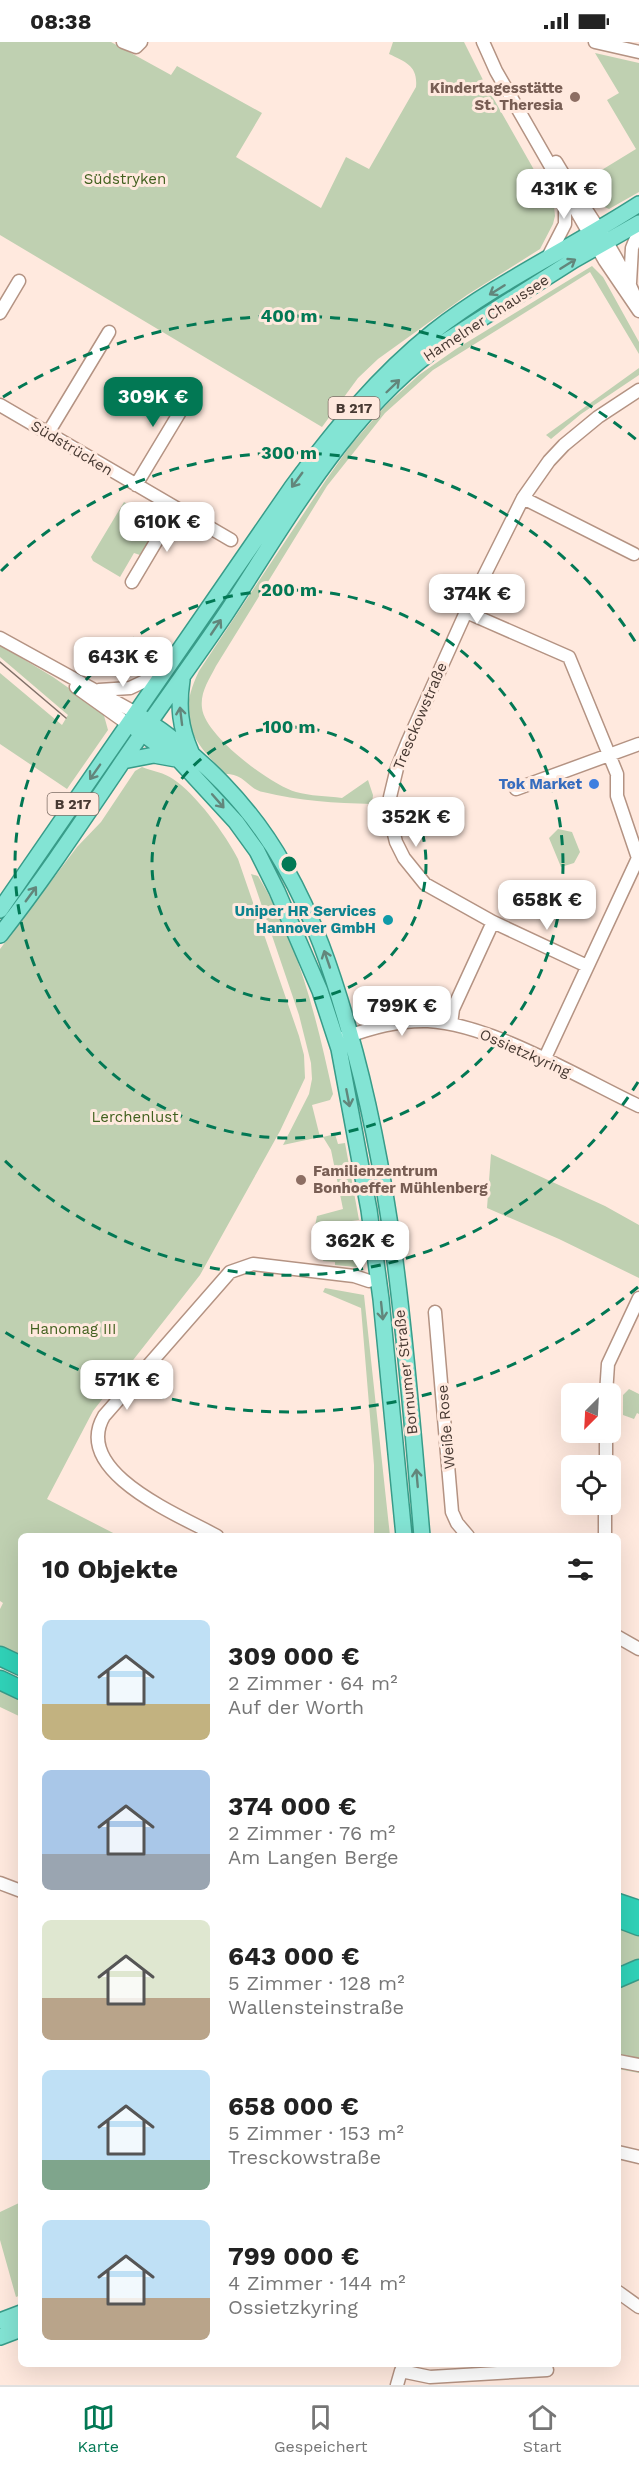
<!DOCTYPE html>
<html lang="de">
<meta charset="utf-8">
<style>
body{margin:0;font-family:"Work Sans",sans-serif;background:#f2f2f2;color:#222;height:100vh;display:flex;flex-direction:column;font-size:22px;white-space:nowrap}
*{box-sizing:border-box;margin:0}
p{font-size:20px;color:#767676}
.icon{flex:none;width:33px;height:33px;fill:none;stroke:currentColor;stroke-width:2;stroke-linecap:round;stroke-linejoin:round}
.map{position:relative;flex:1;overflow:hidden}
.drawer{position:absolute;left:18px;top:1491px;width:603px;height:834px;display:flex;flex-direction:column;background:#fff;border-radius:9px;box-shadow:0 6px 24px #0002}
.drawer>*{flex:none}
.needle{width:39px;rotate:204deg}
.tools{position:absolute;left:561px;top:1341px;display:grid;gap:12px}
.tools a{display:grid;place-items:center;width:60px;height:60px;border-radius:9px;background:#fff;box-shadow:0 6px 24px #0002;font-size:30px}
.price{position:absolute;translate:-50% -51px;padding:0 14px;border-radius:12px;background:#fff;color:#222;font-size:20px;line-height:39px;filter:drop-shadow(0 2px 3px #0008)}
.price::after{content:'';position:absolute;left:50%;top:36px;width:18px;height:14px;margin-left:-9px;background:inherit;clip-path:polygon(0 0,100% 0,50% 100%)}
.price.on{background:#027854;color:#fff}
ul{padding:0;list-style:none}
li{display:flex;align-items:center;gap:18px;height:150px;padding:0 24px}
li span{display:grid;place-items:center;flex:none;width:168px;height:120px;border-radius:9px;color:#555}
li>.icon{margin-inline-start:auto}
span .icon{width:72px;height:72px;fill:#fffc;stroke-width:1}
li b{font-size:26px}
h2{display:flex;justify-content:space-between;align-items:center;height:72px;padding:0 24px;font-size:26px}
.status{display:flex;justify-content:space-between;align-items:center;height:42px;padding:0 30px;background:#fff;direction:ltr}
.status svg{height:16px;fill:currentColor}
.tabs{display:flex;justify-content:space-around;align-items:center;height:84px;border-top:2px solid #e0e0e0;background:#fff;font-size:16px;color:#767676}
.tabs a{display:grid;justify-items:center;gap:3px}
.tabs .on{color:#027854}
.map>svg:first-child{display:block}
.green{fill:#bfd0b1}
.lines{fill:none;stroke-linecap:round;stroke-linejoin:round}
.minor-casing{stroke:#b49383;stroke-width:15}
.major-casing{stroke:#389c89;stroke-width:18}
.highway-casing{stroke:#389c89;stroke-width:21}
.minor{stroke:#fff;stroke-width:12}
.major{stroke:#83e4d4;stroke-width:15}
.highway{stroke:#30d2b8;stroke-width:18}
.tram{stroke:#827169;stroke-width:1.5}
.oneway{stroke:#62867b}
.ring{fill:none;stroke:#027854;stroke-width:3;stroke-dasharray:10 8}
.education-dot{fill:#8d6e63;stroke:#ffe9de;stroke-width:2}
.shop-dot{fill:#3f7fe0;stroke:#ffe9de;stroke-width:2}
.culture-dot{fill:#0f9aa8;stroke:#ffe9de;stroke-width:2}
.labels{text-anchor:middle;stroke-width:6;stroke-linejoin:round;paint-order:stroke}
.shield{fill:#ffe9de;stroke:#7e6e66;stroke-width:1.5}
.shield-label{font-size:14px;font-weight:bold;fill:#473932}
.education-label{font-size:15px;font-weight:bold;fill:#785e54;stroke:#ffe9de;text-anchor:end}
.park-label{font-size:15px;fill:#41601e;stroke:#ffe9de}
.street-label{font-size:15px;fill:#473932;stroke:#ffe9de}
.shop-label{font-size:15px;font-weight:bold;fill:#366cbe;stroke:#ffe9de;text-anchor:end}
.culture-label{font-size:15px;font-weight:bold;fill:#0d838f;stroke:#ffe9de;text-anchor:end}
.centre{fill:#027854;stroke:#ffe9de;stroke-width:3}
.ring-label{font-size:18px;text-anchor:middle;font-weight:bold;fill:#027854;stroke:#ffe9de;stroke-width:6;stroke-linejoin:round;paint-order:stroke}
</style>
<div class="status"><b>08:38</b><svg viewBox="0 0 49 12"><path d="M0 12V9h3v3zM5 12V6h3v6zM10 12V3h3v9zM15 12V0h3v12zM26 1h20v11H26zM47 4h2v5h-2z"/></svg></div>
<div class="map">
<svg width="639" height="2343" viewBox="0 0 639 2343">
<rect width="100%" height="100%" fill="#ffe9de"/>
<path class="green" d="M0,0H111L171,33L177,24L262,71L236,115L321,166L346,115L369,127L416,45C418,24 406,20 389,12L393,0H464L483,38L554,163L555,174L553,182L540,207L467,253L378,317L358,336L322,385L0,193Z
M595,11L639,21V150L609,167L600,163L587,137L636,107L607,58L619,51Z
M592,224L603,235L639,300V312L590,230L433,328L385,371L327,444L216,624C209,638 200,650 202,666C205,694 271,743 296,750C310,754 327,754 342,756L368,738L373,753L372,762C335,761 299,759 263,750C248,747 245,732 226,732C191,698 176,677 199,629L326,438L350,404L387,362L419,333L456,307Z
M639,326V333L581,372L551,397L546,393Z
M124,460L164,483L143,514L134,511L120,535L93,519L91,515Z
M0,603L53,635L103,670L108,688L67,747L0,702V631L62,683L68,673L0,615Z
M142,725C152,729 165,731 173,737C195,751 226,793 238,817L299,994L304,1013L305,1036L280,1089L200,1233L93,1369L47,1457L119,1494H21V1616L0,1607V1567L3,1561L0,1559V907L77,805L101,780L135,729Z
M558,787L572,790L580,810L574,821L561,825L549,796Z
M251,832L258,834C298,899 317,978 333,1052L330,1058L312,1063L320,1095L283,1103L309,1052L312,1037L311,1021L299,973Z
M335,1092L338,1102L345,1101L359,1178L315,1184L317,1174L343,1167L331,1108L323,1095Z
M491,1112L605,1164L639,1183V1236L559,1197L487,1166Z
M361,1186L365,1220L356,1225L335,1223V1220L323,1219L326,1200H330L338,1188Z
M325,1246L364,1253L390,1494H374V1423L361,1266L323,1250Z
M629,1347L639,1352V1372L637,1371L634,1377L623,1373V1353Z
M0,1648L21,1658V1675L0,1665Z
M618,1885L639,1893V1917L618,1924Z
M639,1933V2031L618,2027V1942Z
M19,2161L21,2253L16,2255L0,2198V2170Z"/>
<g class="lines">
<g class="minor-casing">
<path id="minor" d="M123,0L136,5L141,0
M483,0L496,29L605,219L639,269
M595,0L639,10
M556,120C583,166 618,210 637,260
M547,217L565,182V153
M630,241L632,206L639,189
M0,271L19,239
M0,363L231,498
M48,391L109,290
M136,443L195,345
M523,456L634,512
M132,540L176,466
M466,570L569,615L617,732V754L638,816L544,1018
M0,596L136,671
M76,645L128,682
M99,648L130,646L162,631
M516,747L639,702
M587,924L493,880L425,842L404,816L396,800L390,776V755L397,726L408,699L466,570L523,456L549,419L564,403L598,375L639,348
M451,982L453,967L493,880
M343,996C371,986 398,978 428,979C491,982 580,1036 639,1064
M435,1270L452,1470L457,1481L468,1494
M606,1352L608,1322L639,1256
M606,1424V1390
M217,1494C179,1473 71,1430 104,1374L230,1230L253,1222L354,1234L369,1239
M605,1494V1462
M618,1595L639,1607
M0,1841L21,1849
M618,2019L639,2023
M618,2110L639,2115
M618,2250L639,2265
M404,2322L401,2329L430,2335L547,2328
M397,2343L401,2329"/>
</g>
<g class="major-casing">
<path id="major" d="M182,638C178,665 180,685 191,710
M143,676C201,713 252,765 285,825C314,876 332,929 348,985C396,1150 407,1323 422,1494
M136,687L178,717L236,780L257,809L277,849L320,949L339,1007L369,1168L381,1257L404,1494
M123,719L154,713L176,717
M0,868L292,445C334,388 378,334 433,290C497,240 571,206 639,162
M0,893C44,837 83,778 123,719C156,670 192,622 225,573C289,476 348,367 446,299L574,218L639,181
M0,2279L21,2271
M0,2295L21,2287"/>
</g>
<g class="highway-casing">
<path id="highway" d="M0,1614L21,1624
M0,1638L21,1648
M618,1861L639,1868
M618,1876L639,1884
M618,1936L639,1927"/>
</g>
<use href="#minor" class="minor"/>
<use href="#major" class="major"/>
<use href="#highway" class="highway"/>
<path class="tram" d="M0,620L66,676"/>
</g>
<defs><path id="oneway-shaft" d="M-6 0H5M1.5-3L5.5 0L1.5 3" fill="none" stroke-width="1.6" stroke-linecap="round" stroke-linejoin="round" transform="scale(1.5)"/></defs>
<g class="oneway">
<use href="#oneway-shaft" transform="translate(568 222) rotate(-32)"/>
<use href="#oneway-shaft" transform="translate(497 248) rotate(148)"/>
<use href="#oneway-shaft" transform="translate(393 344) rotate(-44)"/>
<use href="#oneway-shaft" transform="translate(297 438) rotate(126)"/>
<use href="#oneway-shaft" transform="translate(216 585) rotate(-56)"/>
<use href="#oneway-shaft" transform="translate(181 674) rotate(-97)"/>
<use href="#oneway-shaft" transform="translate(95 730) rotate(125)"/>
<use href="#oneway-shaft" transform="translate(218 759) rotate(49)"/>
<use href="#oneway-shaft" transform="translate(31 852) rotate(-54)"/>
<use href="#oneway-shaft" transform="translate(327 917) rotate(-109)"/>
<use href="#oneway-shaft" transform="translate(348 1056) rotate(79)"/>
<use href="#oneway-shaft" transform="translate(382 1269) rotate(84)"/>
<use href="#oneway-shaft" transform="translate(417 1436) rotate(-95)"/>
</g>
<g class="ring">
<circle cx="289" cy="822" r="137"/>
<circle cx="289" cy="822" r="274"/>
<path d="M638 1040A411 411 0 0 1 1 1115M1 529A411 411 0 0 1 638 604"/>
<path d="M638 1245A548 548 0 0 1 3 1289M3 355A548 548 0 0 1 638 399"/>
</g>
<g class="education-dot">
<circle cx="575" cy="55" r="6"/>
<circle cx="301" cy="1138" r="6"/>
</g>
<circle class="shop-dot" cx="594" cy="742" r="6"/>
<circle class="culture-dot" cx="388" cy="878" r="6"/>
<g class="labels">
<g class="shield">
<rect x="328.5" y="355" width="51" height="22" rx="4.5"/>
<rect x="47.5" y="751" width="51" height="22" rx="4.5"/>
</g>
<g class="shield-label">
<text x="354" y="371">B 217</text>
<text x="73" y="767">B 217</text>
</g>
<g class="education-label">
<text x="563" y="51">Kindertagesstätte<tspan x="563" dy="17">St. Theresia</tspan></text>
<text x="313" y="1134" text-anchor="start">Familienzentrum<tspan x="313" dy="17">Bonhoeffer Mühlenberg</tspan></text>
</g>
<g class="park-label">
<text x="125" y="142">Südstryken</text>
<text x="135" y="1080">Lerchenlust</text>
<text x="73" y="1292">Hanomag III</text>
</g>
<g class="street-label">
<text transform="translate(486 276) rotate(-33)" y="5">Hamelner Chaussee</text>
<text transform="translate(72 406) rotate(31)" y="5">Südstrücken</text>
<text transform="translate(420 674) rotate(-67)" y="5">Tresckowstraße</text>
<text transform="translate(525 1011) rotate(24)" y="5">Ossietzkyring</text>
<text transform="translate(406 1330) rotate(-96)" y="5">Bornumer Straße</text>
<text transform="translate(446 1385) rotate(-95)" y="5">Weiße Rose</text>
</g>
<g class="shop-label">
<text x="582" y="747">Tok Market</text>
</g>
<g class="culture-label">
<text x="376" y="874">Uniper HR Services<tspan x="376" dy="17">Hannover GmbH</tspan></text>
</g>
</g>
<circle cx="289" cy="822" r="9" class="centre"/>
<g class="ring-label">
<text x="289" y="280">400 m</text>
<text x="289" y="417">300 m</text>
<text x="289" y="554">200 m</text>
<text x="289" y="691">100 m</text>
</g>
</svg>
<div class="tools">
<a><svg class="needle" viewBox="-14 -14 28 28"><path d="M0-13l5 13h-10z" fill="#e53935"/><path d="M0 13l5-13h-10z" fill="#767676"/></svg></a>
<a><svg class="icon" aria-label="locate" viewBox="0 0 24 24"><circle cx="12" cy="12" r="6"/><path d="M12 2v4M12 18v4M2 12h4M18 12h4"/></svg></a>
</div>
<b class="price" style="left:564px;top:178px">431K €</b>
<b class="price on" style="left:153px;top:386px">309K €</b>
<b class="price" style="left:167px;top:511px">610K €</b>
<b class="price" style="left:477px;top:583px">374K €</b>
<b class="price" style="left:123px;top:646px">643K €</b>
<b class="price" style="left:416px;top:806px">352K €</b>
<b class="price" style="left:547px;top:889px">658K €</b>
<b class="price" style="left:402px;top:995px">799K €</b>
<b class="price" style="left:360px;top:1230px">362K €</b>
<b class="price" style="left:127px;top:1369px">571K €</b>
<section class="drawer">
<h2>10 Objekte<svg class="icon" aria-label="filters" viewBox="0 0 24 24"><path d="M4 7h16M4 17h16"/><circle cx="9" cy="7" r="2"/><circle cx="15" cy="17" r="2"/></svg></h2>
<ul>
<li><span style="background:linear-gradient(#bfe0f5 70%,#c2b280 0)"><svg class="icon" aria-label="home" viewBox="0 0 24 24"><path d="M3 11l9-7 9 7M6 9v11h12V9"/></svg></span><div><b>309 000 €</b><p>2 Zimmer · 64 m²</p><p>Auf der Worth</p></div></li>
<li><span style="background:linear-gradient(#a9c7e8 70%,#9aa5b1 0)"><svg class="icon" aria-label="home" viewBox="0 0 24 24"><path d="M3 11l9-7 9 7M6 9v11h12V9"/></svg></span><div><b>374 000 €</b><p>2 Zimmer · 76 m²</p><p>Am Langen Berge</p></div></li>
<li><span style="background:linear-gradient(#dfe7d0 65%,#b9a48a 0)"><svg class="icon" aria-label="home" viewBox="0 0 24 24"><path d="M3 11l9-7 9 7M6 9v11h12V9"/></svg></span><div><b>643 000 €</b><p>5 Zimmer · 128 m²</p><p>Wallensteinstraße</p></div></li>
<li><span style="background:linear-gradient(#bfe0f5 75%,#7fa58c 0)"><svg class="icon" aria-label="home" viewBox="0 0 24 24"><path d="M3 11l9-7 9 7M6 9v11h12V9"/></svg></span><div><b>658 000 €</b><p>5 Zimmer · 153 m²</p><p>Tresckowstraße</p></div></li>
<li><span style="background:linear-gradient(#bfe0f5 65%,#b9a48a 0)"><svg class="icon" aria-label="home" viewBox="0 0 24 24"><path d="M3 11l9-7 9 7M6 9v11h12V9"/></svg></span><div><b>799 000 €</b><p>4 Zimmer · 144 m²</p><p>Ossietzkyring</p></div></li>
</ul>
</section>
</div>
<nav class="tabs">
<a class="on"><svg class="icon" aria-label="map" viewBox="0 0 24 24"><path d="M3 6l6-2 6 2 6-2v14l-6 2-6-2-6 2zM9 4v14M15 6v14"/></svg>Karte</a>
<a><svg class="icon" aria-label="saved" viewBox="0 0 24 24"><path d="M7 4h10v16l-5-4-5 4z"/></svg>Gespeichert</a>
<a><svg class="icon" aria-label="home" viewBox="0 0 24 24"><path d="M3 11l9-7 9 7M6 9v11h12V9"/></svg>Start</a>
</nav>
